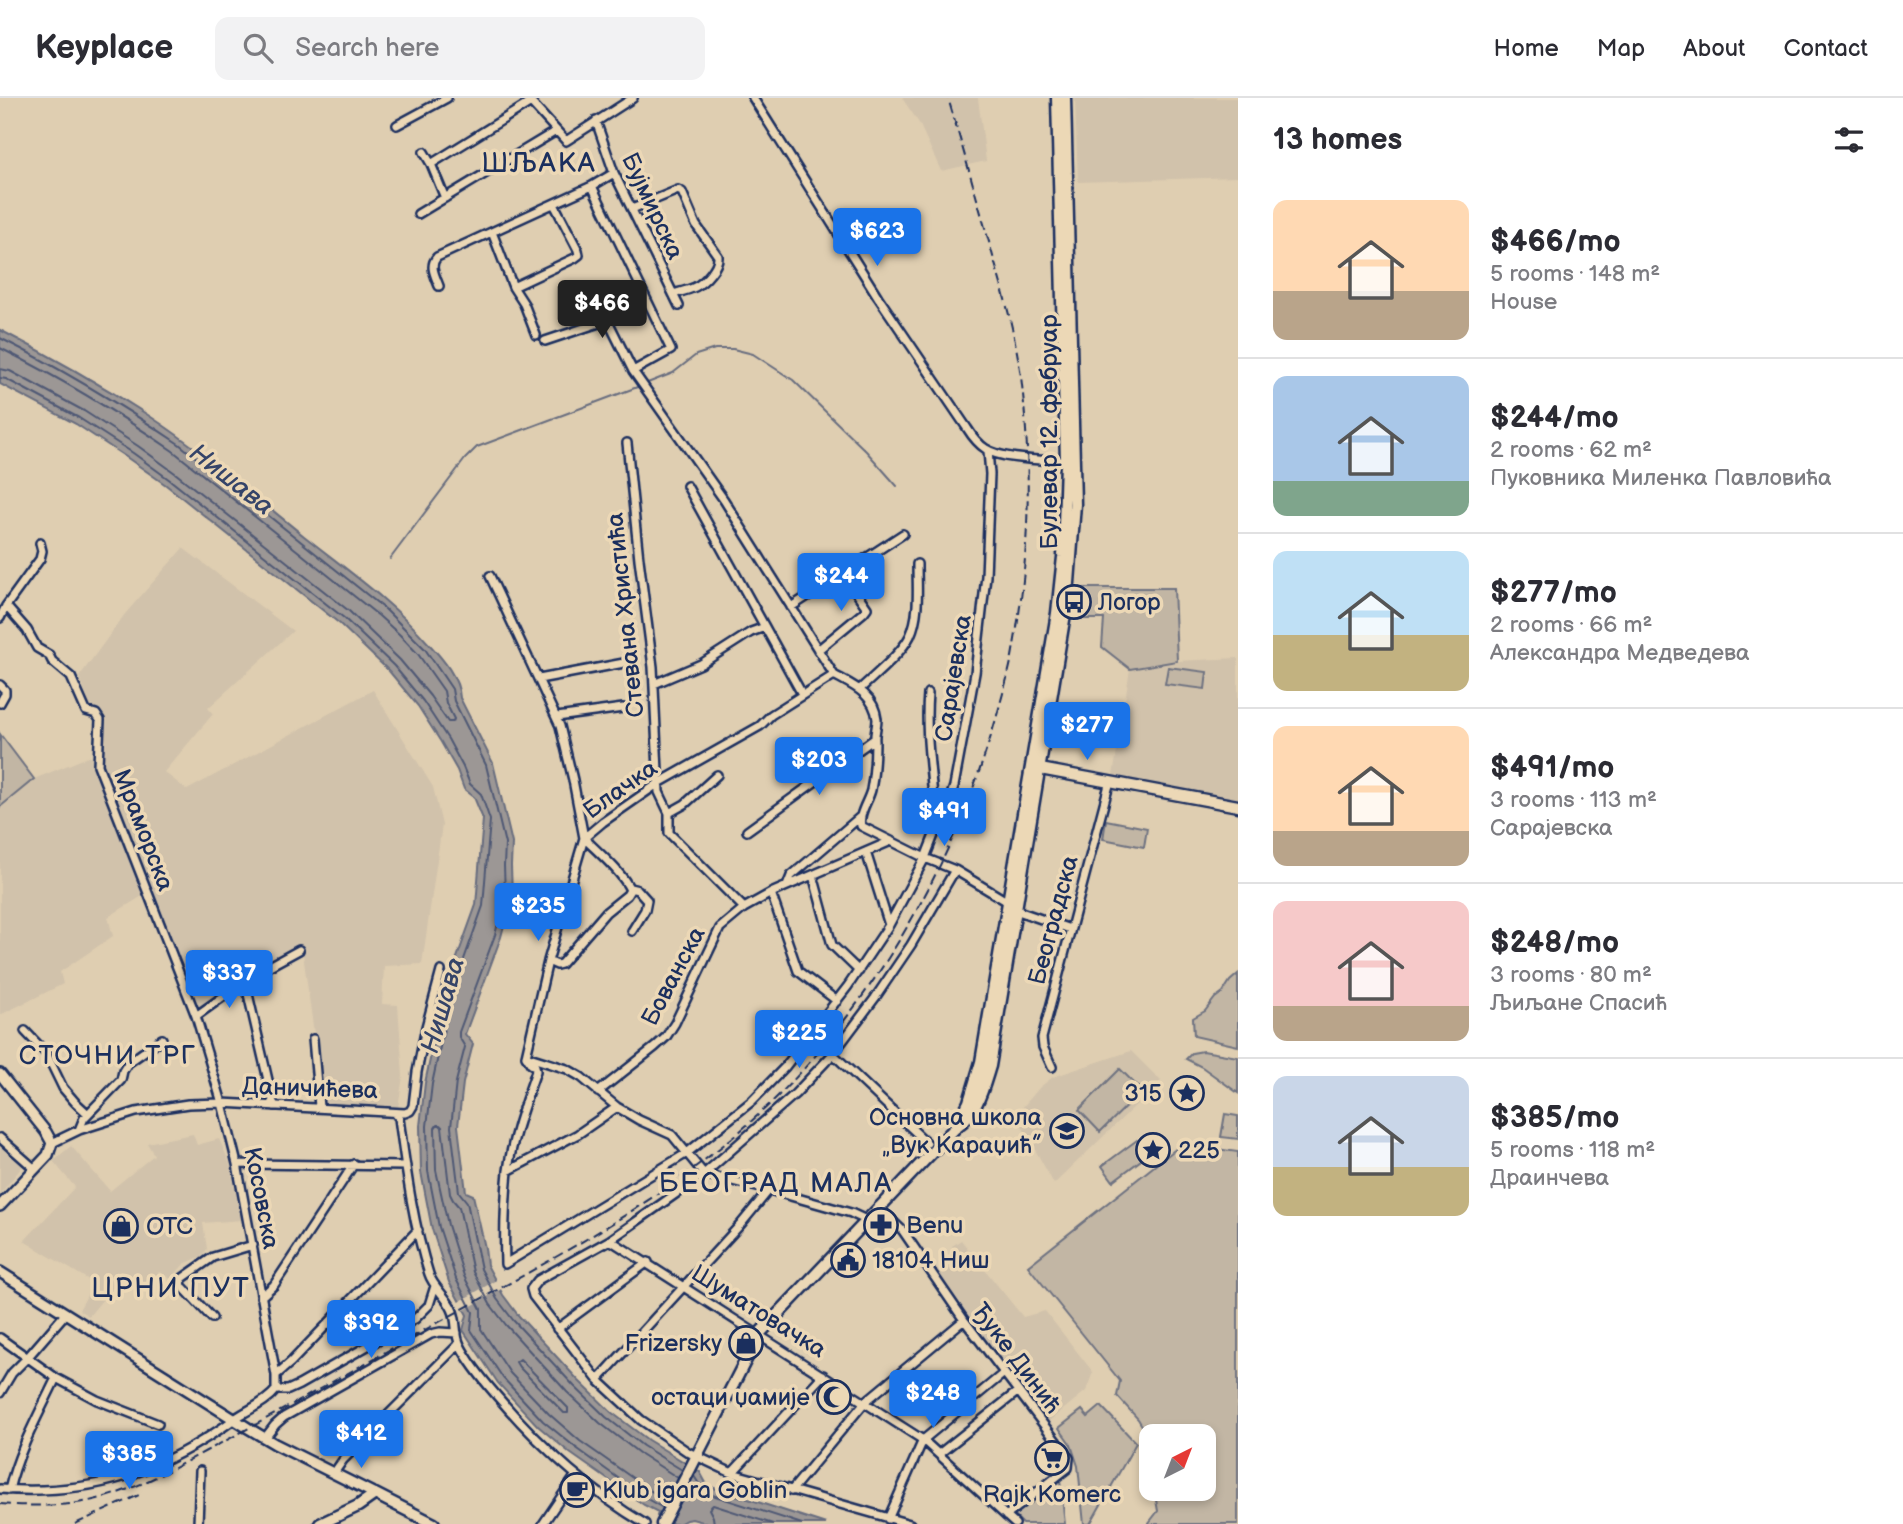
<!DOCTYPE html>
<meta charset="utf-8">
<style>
body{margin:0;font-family:"Balsamiq Sans",sans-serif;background:#f2f2f3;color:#2b2b33;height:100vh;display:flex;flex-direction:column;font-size:26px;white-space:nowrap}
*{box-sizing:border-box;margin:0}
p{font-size:23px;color:#7c7c81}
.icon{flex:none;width:38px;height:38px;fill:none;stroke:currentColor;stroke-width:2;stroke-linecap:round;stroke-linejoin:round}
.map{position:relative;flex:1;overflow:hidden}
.sheet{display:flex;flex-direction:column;background:#fff;width:665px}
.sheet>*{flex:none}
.needle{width:46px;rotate:42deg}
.buttons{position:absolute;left:1139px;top:1326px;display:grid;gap:14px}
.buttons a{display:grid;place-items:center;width:77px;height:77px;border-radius:14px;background:#fff;box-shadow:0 4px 10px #0003;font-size:35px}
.price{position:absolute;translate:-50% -60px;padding:0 16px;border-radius:7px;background:#1a73e8;color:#fff;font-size:23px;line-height:46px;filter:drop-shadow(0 2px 4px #0008)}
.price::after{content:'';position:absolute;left:50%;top:42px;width:21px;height:16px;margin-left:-10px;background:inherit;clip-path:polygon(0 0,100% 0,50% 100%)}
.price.active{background:#222;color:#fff}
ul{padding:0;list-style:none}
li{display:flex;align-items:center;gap:21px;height:175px;padding:0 35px}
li+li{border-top:2px solid #e1e1e2}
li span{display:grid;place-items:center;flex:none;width:196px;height:140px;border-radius:14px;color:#555}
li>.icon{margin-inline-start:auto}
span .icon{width:84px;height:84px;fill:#fffc;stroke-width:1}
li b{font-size:30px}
h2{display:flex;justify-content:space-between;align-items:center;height:84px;padding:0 35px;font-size:30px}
header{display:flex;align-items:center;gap:42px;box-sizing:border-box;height:98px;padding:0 35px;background:#fff;border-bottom:2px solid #e1e1e2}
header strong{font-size:33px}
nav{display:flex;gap:38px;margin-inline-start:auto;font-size:24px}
.search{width:490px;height:63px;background:#f2f2f3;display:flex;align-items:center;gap:18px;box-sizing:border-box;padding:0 24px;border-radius:14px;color:#7c7c81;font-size:26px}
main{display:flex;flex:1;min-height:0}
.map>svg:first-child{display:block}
.built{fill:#d1c2ab}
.green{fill:#c2b6a4;stroke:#6e7281;stroke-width:2}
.water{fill:#9c9795;stroke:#686d7f;stroke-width:2}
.pier{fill:#dfceb1}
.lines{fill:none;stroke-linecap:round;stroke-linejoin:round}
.shore{stroke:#4f5974;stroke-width:2}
.stream{stroke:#686d7f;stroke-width:2}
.minor-casing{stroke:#1b2f5e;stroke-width:12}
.tertiary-casing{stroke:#1b2f5e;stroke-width:14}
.secondary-casing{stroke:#1b2f5e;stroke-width:15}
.minor{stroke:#ecd8b6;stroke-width:7}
.tertiary{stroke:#ecd8b6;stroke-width:9}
.secondary{stroke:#ecd8b6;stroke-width:10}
.rail{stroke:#1b2f5e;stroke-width:2;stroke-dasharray:10 5;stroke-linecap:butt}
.labels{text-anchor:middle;stroke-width:7;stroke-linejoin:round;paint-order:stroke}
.street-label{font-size:24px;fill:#1b2f5e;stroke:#ecd8b6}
.poi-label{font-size:24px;fill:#1b2f5e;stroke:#ecd8b6;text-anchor:start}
.water-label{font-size:26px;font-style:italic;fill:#354469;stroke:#ecd8b6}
.neighbourhood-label{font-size:26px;letter-spacing:2px;fill:#1b2f5e;stroke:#ecd8b6}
.quarter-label{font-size:28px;letter-spacing:2px;fill:#1b2f5e;stroke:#ecd8b6}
</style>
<header>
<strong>Keyplace</strong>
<div class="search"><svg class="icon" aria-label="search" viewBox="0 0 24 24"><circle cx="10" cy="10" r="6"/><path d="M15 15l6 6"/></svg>Search here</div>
<nav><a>Home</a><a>Map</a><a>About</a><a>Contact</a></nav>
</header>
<main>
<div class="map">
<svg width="1238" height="1426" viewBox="0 0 1238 1426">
<rect width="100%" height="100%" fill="#dfceb1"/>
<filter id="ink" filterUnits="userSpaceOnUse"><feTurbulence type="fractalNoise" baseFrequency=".0143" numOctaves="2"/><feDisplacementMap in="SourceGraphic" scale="14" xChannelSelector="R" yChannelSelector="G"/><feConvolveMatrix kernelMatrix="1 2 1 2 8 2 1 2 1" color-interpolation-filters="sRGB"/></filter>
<g filter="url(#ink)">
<path class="built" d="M902,0H978L986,63L941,73L919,25Z
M1075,0H1238V79L1078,84Z
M183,450L293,533L208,610L213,616L164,674L187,692L373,592L433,689L442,727L422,866L384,868L382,906L398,907L403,978L398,1010L324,1007L303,856L190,920L144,797L108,819L113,838L60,874L63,886L0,917V709L34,681L88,659L105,658L102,615L90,608L79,579L125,516Z
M1238,560V703L1113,678L1130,571L1177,563Z
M1131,953L1161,983L1054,1086L1016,1017L1040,989L1053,979Z
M193,1036L197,1047L219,1041L230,1066L242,1122L203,1125L207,1151L202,1158L184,1166L171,1181L159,1174L155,1179L151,1177L144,1188L123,1177L89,1218L79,1212L94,1185L24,1143L75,1089L53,1063L71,1048L110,1093L154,1057L147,1045Z
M0,1042L26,1064L0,1096Z
M961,1142L1023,1219L1045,1213L1093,1274L1086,1293L1048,1324L939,1178L962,1162L952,1148Z"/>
<path class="green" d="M1080,490H1174L1177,563L1130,571L1102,549L1104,521H1077Z
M1168,569L1207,574L1205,591L1165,586Z
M0,636L34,681L0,709Z
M1106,722L1147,730L1144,749L1103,741Z
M1238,876V948L1194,938L1193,920L1205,913L1215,900L1223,894L1230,883Z
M1203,953L1238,959V995L1202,969L1186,961L1192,955Z
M1120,971L1142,993L1100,1034L1079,1012Z
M1225,1016L1238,1018V1041L1221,1039Z
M1137,1042L1149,1056L1113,1083L1102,1068Z
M1182,1046L1238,1054V1426H1148L1158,1413L1154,1391H1204V1339H1152L1151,1376L1144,1331L1138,1321L1117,1298L1120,1283L1028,1168Z
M1101,1308L1136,1345L1090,1426H1084L1078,1368L1071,1347L1059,1330L1082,1312L1088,1319Z
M1060,1382L1065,1426H1023L1013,1416Z"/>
<path class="water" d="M0,232C51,258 100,286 148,317C203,353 253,397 304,438C347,472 393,504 429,546C443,561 459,580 460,600L493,665L512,745L511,768L512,797L501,839L465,936L473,946L463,985L458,1028L466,1094L473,1097L485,1150L487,1167L503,1197L518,1217L579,1283L611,1314L648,1342L700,1374L706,1385L711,1389L826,1426H710L692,1421L686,1422L679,1426H673L657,1418L658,1414L644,1407L570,1355L538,1328L498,1285L463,1232L467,1217L449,1184L432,1131L421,1074L420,1028L425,985L444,896L476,807L483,721L474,699L464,691L457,672L441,644L418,608L389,573L340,526L166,387L129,361L76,326L0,286Z"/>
<path class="pier" d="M498,1181L503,1190L461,1214L457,1205Z"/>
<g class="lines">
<path class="shore" d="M0,240C62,271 121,307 179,346L385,511L425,551L452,591L454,603L486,667L505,746L504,768L505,797L495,837L459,934V939L465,949L456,984L451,1029L459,1094L467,1104L481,1171L497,1201L513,1222L574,1288L606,1319L643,1348L682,1372
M0,250C60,280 118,315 173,353L379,518L400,537L418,556L444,593L446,605L454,621L453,624H448L430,598L400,562L349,513L175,375L138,348L84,313L10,273L0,271
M0,280L6,281L79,320L133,355L170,382L344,520L394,568L423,603L448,641L463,669L470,686L481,696L490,722L483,808L451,898L432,986L427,1028L428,1073L439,1129L456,1181L473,1214L471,1232L503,1280L543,1323L575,1349L647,1401L663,1410
M520,1261L568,1310V1315H564L519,1269L516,1264Z
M694,1378L701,1389L709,1396L802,1426
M667,1401L651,1393L580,1343L549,1316L510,1275L481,1231V1211L464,1178L448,1127L436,1072L435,1030L437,1027H440L442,1029L450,1096L453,1102L459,1109L473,1174L490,1206L506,1227L567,1294L600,1325L639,1355L678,1380
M714,1426L713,1419L709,1411L713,1407L773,1426"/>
<path class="stream" d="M645,286L673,275L696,257L715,251H733L753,256L793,282L866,353L897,388
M390,461L465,361L477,349L640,288"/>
<g class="minor-casing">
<path id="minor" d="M527,0L566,43L633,0
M753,0L878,199L967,330C972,338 978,346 986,351C1002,362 1048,362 1069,364
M596,23L614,75L679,208
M397,27L447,0
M424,54L431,66L445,100
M431,66L531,4
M592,88L671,252L633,273
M632,111L678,92L682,94L696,127L718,158C719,168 705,184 695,189C689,192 680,194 673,196
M418,116L556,33
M492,134L513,189L524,206L536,237
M439,188C435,177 429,168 437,159L592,88L614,75
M513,189L575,160L579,157L578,152L554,106
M545,243L602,224H607L610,227L633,273L724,402L834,577
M627,345L639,461L653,569L659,694L669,715V735L744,810
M687,388L802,596
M490,478L560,628L573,682L584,740
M6,508L27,532L37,550L49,557L52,563L71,579L86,613L96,616L100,622L98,667L196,918L222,1005L237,1066L276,1277V1292
M791,509L903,436
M0,520L6,508L40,461L42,453L40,445
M818,552L864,514L867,510L843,475
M834,577C854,588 874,596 877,621C877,629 874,636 875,643C875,659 874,676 871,692C868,704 858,716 861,728L925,760L955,772L1003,801L1021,814L1070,831
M539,581L624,565
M654,586L701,566L751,534L765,529
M0,587L5,592V596L0,605
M860,591C875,577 901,556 910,538C920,517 917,489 917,466
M928,595C924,641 934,686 935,731
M557,619L623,610
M669,715L685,706L717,677
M747,733L874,641
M866,754L889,827
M813,777L832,847L859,873
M787,788L791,778L860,719
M630,790L638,792L647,802L645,812L632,833
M771,795L798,873L837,903
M548,863L557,867L561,866L606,814L627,797L630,792C623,775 598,754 584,740
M196,918L245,883
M25,933L46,955L63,990L75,1004L88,1016
M313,941L319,1009
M833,956L927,1045
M526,958L531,966L535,968L536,973C525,1005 512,1039 508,1073C505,1103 504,1135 505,1166L687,1055L752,1003L785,969L848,888L889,827L925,760L936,732L947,710L954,688L975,575L986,478L990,376L988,353
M526,958L548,863L584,740L603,724L659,685L760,628L771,617L834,577
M526,958L567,971L581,979L617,1009L639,1022L672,1037L704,1076L769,1092L851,1115L866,1122
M1052,969L1043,949L1042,940L1110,683
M598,994L655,949L666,939L675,925L720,830L744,810L771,795L891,743
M274,1008L245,883L266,870L299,852
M395,1015L399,1020C406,1071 413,1126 429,1176C433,1189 446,1198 452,1211C458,1223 454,1235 460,1247C469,1265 484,1283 497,1298C539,1347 589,1393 645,1426
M79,1032L84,1020L121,982L123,973L128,965L162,941
M0,1040L35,1071
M52,1045L79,1032L136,1014L188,1006L222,1005L405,1015L410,1013L413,1008L417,974L426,929L441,873
M237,1066L406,1068
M508,1073L578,1036L617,1009
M878,1109L903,1133L964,1222L1069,1360L1068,1370L1006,1418
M610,1142L923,1342L1015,1426
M261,1199L274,1187L354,1066
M212,1220L182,1188L181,1184L183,1180L213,1159L253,1147
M557,1231L648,1164
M0,1240L56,1280L97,1302L158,1326
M276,1277L291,1264L418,1132
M598,1282L741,1126L769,1092
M0,1295L12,1275L27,1260L66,1215
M265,1340L275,1327L284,1319L431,1236L440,1234L457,1235
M939,1356L1017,1294
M334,1375L343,1362L459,1246
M732,1375L823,1277
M0,1391C93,1398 162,1374 236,1320C249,1311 266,1305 276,1292H288L299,1287L415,1221L429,1207L435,1188
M9,1392C18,1353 39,1316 56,1280
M791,1393L865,1304L964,1222
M888,1421L923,1342L1004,1275
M198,1426L200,1373
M543,1426L576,1377
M910,1426L732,1375L688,1354L641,1322L598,1282L533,1198L531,1191L538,1182L610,1142L704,1076L795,996L833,956L875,900L911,847L955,772"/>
</g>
<g class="tertiary-casing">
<path id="tertiary" d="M0,976L46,1034L52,1045L48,1057L0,1108
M0,1174L248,1330L275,1346L375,1396"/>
</g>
<g class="secondary-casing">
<path id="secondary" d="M1035,670L1238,708
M959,1024L969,1004L981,964L1057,515L1063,459L1066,364L1057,0
M320,1426L358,1408L375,1396L434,1426
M662,1426L759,1236L957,1028C978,1014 983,990 990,968L1068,498L1075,406L1065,0"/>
</g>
<use href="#minor" class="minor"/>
<use href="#tertiary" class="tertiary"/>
<use href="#secondary" class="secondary"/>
<path class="rail" d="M0,1406C29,1408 60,1409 89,1403C132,1394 168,1373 206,1353C273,1318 339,1280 405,1243C517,1180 632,1123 732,1040C861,932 955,772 999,610C1004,591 1010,572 1013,553C1029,465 1032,375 1022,287C1017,244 1006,203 994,162C979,108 964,54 948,0
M75,1426L139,1397"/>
</g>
</g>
<defs>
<g id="bus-ring" transform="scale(1.75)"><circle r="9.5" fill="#ecd8b6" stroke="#1b2f5e" stroke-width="1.5"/><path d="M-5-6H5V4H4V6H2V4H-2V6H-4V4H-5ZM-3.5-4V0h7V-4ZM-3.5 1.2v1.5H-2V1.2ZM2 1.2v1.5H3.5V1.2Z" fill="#1b2f5e"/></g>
<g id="sight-ring" transform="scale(1.75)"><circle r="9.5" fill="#ecd8b6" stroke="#1b2f5e" stroke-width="1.5"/><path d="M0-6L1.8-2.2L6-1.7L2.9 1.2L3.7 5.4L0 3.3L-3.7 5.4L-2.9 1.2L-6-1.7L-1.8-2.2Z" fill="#1b2f5e"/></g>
<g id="school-ring" transform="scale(1.75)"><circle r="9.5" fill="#ecd8b6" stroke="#1b2f5e" stroke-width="1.5"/><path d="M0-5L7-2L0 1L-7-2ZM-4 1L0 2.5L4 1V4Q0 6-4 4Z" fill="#1b2f5e"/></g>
<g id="pharmacy-ring" transform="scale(1.75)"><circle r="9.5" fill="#ecd8b6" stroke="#1b2f5e" stroke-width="1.5"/><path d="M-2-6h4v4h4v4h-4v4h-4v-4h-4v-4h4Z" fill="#1b2f5e"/></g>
<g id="shop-ring" transform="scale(1.75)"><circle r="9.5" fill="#ecd8b6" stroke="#1b2f5e" stroke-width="1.5"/><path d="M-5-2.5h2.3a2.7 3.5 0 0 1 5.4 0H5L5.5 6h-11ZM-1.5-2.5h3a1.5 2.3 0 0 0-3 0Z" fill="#1b2f5e"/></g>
<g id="civic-ring" transform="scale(1.75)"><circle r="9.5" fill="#ecd8b6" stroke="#1b2f5e" stroke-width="1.5"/><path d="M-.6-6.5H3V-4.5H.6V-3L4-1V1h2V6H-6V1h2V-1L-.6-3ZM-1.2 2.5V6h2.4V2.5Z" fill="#1b2f5e"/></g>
<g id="mosque-ring" transform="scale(1.75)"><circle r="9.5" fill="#ecd8b6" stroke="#1b2f5e" stroke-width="1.5"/><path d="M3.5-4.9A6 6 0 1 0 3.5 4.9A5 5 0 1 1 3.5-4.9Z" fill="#1b2f5e"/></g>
<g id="supermarket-ring" transform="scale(1.75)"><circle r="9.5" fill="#ecd8b6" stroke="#1b2f5e" stroke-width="1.5"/><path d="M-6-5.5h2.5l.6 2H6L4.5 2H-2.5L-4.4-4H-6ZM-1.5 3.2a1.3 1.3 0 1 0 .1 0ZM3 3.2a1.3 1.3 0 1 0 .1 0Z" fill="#1b2f5e"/></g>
<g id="cafe-ring" transform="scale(1.75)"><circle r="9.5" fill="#ecd8b6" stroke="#1b2f5e" stroke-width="1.5"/><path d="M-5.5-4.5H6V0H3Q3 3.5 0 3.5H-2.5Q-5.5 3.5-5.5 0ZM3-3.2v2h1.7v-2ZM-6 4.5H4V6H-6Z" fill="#1b2f5e"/></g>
</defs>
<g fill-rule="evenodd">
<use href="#bus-ring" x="1074" y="504"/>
<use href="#sight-ring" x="1187" y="995"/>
<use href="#school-ring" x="1067" y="1033"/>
<use href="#sight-ring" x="1153" y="1052"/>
<use href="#pharmacy-ring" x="881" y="1127"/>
<use href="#shop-ring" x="121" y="1128"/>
<use href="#civic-ring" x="848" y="1162"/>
<use href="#shop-ring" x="746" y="1245"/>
<use href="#mosque-ring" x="834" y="1299"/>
<use href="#supermarket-ring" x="1052" y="1360"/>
<use href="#cafe-ring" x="577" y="1392"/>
</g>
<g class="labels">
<g class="street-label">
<text transform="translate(653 108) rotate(65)" y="8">Бујмирска</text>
<text transform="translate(1049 334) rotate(-90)" y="8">Булевар 12. фебруар</text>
<text transform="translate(625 517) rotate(-96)" y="8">Стевана Христића</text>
<text transform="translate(953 580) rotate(-81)" y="8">Сарајевска</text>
<text transform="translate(620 691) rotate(-35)" y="8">Блачка</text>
<text transform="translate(144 732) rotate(69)" y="8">Мраморска</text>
<text transform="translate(1053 822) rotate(-75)" y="8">Београдска</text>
<text transform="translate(673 878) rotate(-62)" y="8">Бованска</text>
<text transform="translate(310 990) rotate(2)" y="8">Даничићева</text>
<text transform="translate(262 1100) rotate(79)" y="8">Косовска</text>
<text transform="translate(759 1213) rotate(32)" y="8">Шуматовачка</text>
<text transform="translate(1017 1260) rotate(53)" y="8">Ђуке Динић</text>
</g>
<g class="poi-label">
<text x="1098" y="512">Логор</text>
<text x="1162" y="1003" text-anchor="end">315</text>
<text x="1042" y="1027" text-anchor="end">Основна школа<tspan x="1042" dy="28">„Вук Караџић”</tspan></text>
<text x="1178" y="1060">225</text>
<text x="906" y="1135">Benu</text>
<text x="146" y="1136">OTC</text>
<text x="872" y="1170">18104 Ниш</text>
<text x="722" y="1253" text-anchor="end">Frizersky</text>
<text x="810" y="1307" text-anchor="end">остаци џамије</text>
<text x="602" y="1400">Klub igara Goblin</text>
<text x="1052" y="1404" text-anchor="middle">Rajk Komerc</text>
</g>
<g class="water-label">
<text transform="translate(232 381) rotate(38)" y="9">Нишава</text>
<text transform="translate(442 907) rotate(-74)" y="9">Нишава</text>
</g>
<g class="neighbourhood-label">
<text x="108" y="966">СТОЧНИ ТРГ</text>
</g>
<g class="quarter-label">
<text x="539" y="74">ШЉАКА</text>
<text x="776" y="1094">БЕОГРАД МАЛА</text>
<text x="171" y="1199">ЦРНИ ПУТ</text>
</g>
</g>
</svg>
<div class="buttons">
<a><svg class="needle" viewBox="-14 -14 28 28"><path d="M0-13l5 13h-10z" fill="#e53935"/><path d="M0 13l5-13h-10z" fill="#7c7c81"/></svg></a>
</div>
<b class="price" style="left:877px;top:170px">$623</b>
<b class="price active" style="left:602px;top:242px">$466</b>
<b class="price" style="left:841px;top:515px">$244</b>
<b class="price" style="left:1087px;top:664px">$277</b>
<b class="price" style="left:819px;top:699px">$203</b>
<b class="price" style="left:944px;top:750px">$491</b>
<b class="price" style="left:538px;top:845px">$235</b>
<b class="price" style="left:229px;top:912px">$337</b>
<b class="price" style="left:799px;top:972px">$225</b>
<b class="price" style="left:371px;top:1262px">$392</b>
<b class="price" style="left:933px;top:1332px">$248</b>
<b class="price" style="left:361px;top:1372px">$412</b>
<b class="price" style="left:129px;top:1393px">$385</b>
</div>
<section class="sheet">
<h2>13 homes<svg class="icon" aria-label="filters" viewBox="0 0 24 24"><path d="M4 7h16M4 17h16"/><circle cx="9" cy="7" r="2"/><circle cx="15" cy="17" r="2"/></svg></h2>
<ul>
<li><span style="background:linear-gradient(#ffd9b3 65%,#b9a48a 0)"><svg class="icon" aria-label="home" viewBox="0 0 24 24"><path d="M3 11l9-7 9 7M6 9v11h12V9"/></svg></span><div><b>$466/mo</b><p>5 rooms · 148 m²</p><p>House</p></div></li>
<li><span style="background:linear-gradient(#a9c7e8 75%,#7fa58c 0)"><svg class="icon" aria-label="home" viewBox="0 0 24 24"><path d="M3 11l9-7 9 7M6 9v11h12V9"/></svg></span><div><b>$244/mo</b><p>2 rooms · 62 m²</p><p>Пуковника Миленка Павловића</p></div></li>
<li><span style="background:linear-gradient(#bfe0f5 60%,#c2b280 0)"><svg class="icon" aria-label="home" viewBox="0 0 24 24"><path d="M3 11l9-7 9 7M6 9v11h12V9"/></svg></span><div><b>$277/mo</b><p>2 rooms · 66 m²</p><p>Александра Медведева</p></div></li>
<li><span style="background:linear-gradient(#ffd9b3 75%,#b9a48a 0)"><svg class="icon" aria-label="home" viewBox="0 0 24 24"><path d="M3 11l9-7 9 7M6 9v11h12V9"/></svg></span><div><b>$491/mo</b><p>3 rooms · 113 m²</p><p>Сарајевска</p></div></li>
<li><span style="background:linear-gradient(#f6c9c9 75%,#b9a48a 0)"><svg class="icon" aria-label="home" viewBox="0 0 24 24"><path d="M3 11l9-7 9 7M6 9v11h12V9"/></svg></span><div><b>$248/mo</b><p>3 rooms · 80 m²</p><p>Љиљане Спасић</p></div></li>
<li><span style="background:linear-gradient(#c9d6e8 65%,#c2b280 0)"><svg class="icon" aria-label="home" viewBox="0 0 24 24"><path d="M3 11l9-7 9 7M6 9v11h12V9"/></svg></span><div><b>$385/mo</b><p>5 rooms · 118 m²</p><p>Драинчева</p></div></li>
</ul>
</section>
</main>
